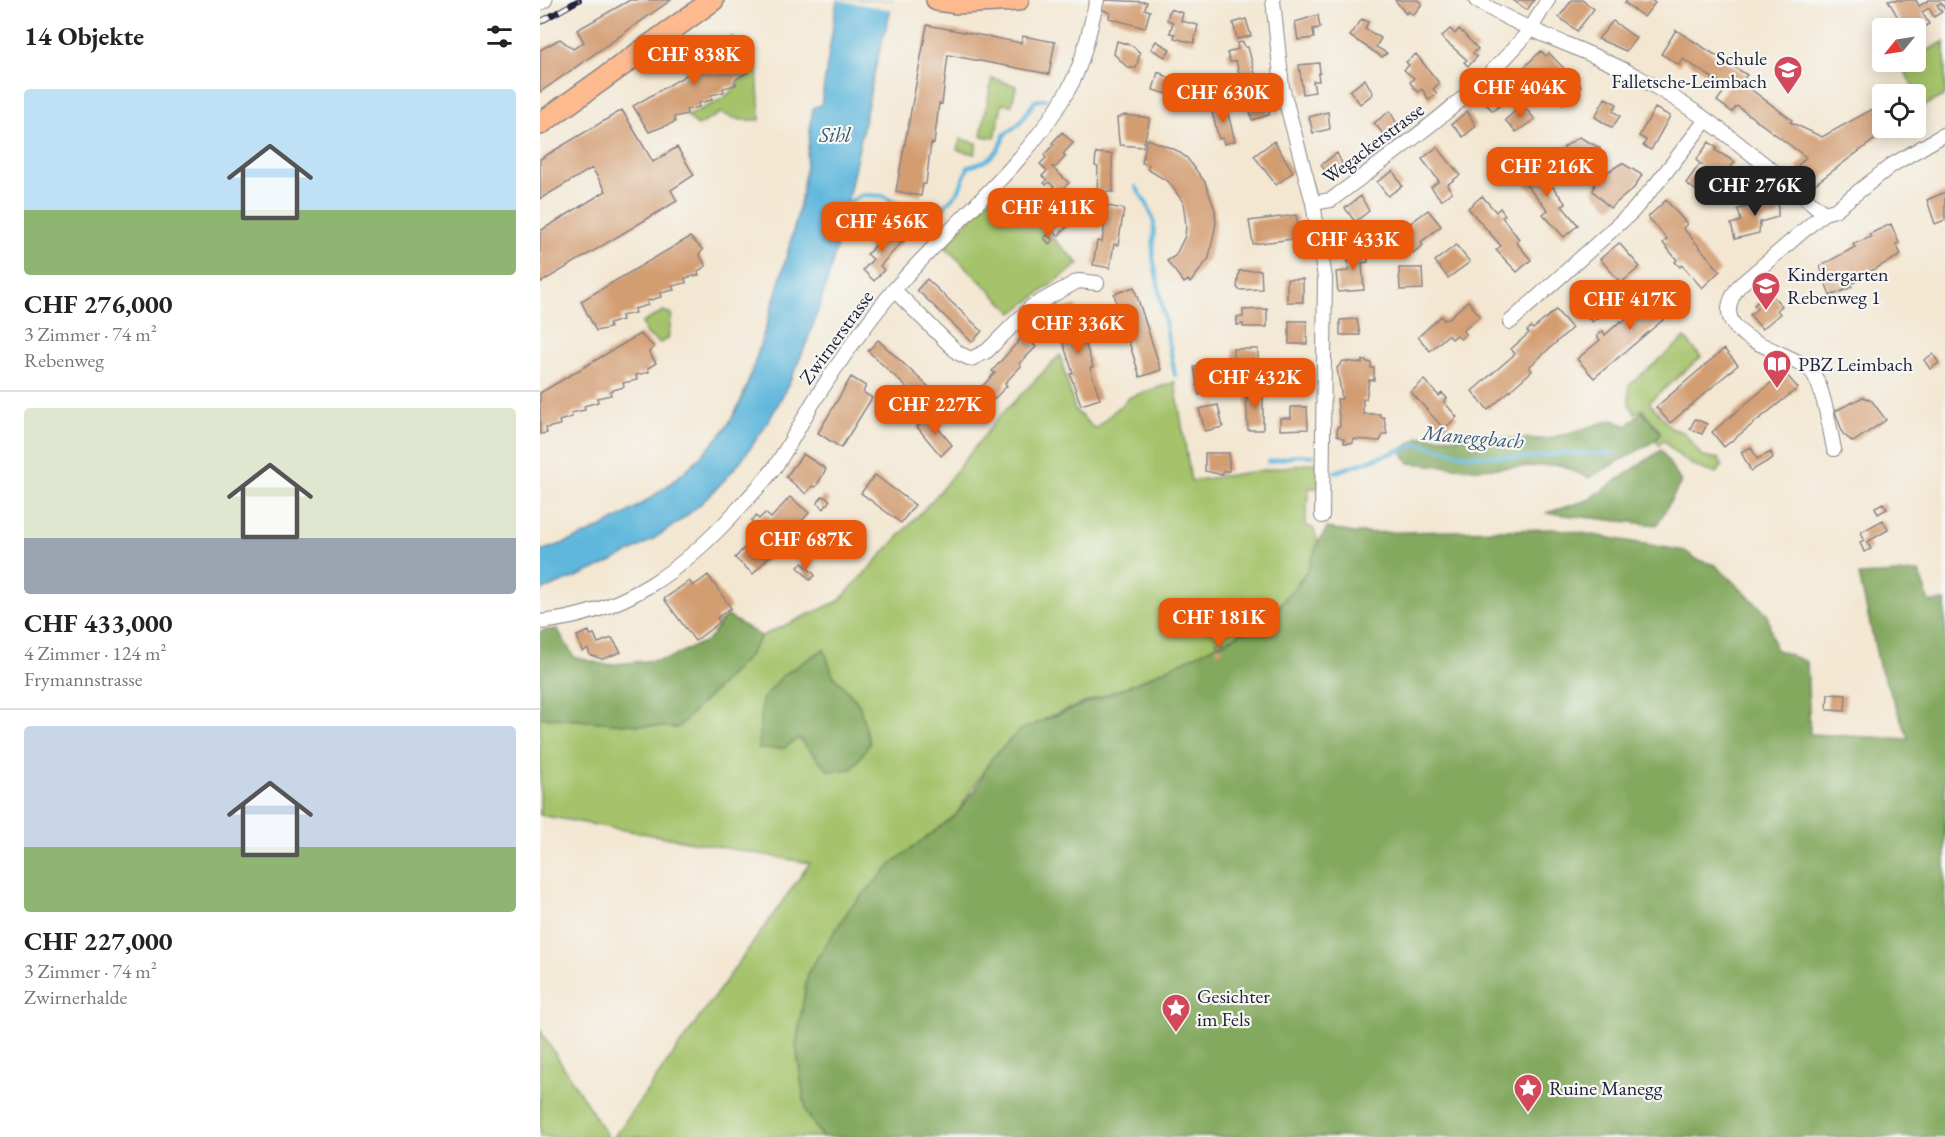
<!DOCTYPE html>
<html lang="de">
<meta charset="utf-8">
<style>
body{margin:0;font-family:"EB Garamond",serif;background:#f2f2f2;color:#222;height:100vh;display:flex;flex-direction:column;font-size:22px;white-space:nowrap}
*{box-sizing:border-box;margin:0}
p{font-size:20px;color:#767676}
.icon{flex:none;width:33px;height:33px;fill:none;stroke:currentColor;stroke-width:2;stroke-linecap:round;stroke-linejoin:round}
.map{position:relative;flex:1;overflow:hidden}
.side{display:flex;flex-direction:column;background:#fff;width:540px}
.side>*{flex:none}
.needle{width:39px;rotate:240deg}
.buttons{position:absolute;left:1332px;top:18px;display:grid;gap:12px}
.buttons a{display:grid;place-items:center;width:54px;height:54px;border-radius:6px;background:#fff;box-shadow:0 3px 15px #0003;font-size:30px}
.price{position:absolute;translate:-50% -51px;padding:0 14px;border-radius:12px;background:#ea580c;color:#fff;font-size:20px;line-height:39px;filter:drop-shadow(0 2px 3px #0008)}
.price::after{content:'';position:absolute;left:50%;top:36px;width:18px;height:14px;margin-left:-9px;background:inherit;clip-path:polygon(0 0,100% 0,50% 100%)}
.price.current{background:#222;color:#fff}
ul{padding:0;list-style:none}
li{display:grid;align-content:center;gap:12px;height:318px;padding:0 24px}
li+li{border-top:2px solid #e0e0e0}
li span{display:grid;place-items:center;height:186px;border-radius:6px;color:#555}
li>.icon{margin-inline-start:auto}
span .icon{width:108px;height:108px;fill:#fffc;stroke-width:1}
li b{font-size:26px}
h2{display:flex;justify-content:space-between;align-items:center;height:72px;padding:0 24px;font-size:26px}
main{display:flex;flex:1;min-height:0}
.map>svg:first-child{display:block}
.green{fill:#a4c36b;stroke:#637253;stroke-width:1.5;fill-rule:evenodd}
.forest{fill:#83a95f;stroke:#52664d;stroke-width:1.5}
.water{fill:#5fb7dc;stroke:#406c8c;stroke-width:1.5}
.pier{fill:#f3e7d2}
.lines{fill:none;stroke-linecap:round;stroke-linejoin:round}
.stream{stroke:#5fb7dc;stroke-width:4}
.building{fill:#d39d72}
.street-casing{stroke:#8a8486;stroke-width:16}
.primary-casing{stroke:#8a8486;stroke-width:24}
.street{stroke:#fff;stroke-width:14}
.primary{stroke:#fcba8e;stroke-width:21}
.rail-casing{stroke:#22223b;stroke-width:6}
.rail{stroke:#f6f6f2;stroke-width:4;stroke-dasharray:11;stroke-linecap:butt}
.labels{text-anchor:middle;stroke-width:4.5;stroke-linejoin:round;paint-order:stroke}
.poi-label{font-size:20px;fill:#22223b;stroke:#f6f6f2;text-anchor:start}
.street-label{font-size:20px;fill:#22223b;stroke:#f6f6f2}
.water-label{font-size:21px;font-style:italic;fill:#375673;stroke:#f6f6f2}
</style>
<main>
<section class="side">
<h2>14 Objekte<svg class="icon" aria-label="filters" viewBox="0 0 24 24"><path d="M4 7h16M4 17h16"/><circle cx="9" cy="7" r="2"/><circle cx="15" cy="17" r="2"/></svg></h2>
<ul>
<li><span style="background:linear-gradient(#bfe0f5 65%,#8fb573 0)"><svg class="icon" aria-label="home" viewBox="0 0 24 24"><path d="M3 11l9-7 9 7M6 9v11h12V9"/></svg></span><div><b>CHF 276,000</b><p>3 Zimmer · 74 m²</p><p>Rebenweg</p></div></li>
<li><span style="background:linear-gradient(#dfe7d0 70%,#9aa5b1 0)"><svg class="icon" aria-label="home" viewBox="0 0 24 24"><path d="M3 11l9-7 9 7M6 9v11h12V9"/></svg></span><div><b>CHF 433,000</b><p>4 Zimmer · 124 m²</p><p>Frymannstrasse</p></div></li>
<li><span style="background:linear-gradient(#c9d6e8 65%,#8fb573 0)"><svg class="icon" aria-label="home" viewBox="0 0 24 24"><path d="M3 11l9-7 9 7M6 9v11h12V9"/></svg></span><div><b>CHF 227,000</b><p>3 Zimmer · 74 m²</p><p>Zwirnerhalde</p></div></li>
</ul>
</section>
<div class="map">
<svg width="1405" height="1137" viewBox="0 0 1405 1137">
<rect width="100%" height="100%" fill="#f6f6f2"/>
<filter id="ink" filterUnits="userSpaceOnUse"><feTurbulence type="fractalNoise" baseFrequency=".0167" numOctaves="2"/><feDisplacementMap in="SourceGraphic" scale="12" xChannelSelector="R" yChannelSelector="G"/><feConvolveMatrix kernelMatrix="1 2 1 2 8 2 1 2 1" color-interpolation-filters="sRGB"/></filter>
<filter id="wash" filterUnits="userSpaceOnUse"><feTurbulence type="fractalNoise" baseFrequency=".008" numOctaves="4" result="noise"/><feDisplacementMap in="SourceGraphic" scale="24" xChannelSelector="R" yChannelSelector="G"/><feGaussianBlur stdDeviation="1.35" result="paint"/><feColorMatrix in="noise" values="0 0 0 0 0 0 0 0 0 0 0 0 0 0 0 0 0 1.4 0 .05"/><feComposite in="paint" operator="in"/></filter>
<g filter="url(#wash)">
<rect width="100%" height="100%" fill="#f3e7d2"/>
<path class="green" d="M1405,41V95L1384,106L1361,65L1376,62V57Z
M217,68L220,120H201L180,113L158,126L147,116C162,108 195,97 200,79Z
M452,78L476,86L472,105L462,104L455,138L441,136Z
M420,139L437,143L435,154L417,150Z
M461,187L539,264L473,313L404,246Z
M123,311L132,314L128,339L120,343L106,334L102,323Z
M1145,338L1161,357L1109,402L1131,428L1144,433L1162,456L1179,459L1182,466L1176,473C1155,469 1137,457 1124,440L1119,445L1116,441L1121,432L1102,409L1095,414L1089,404V385Z
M520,355L535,410L555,429L590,397L635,382L651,481L778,462L779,488H769L765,525L774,529L778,543L768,569L733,613L700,635L601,681L508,717L451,759L416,815L355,861L268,972L256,1045L266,1112L282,1137H74L270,863L0,815V717L137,728L208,657L221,636L299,601L396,496L459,417ZM293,675L319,704L290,771L259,738Z
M0,1030L68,1137H0Z"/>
<path class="forest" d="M1102,411L1120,433L1115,441L1049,478L1021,465L936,469L869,463L861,450L879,437L1008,439L1072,420L1087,426Z
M1121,450L1141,482L1117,525L1006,513L1048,500Z
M787,528L814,533L1018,529L1145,551L1158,560L1175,565L1227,614L1235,649L1267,662L1270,734L1369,739L1339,665L1319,575L1379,572L1389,602L1405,601V1137H282L266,1112L256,1046L268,972L310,908L355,861L416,815L436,789L451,759L480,730L601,681L700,634L733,613L754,591L768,569L778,543Z
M186,615L221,636L208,657L137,728L0,717V631L17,629L34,657L66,665L127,659L168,640Z
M284,649L293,675L319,704L330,743L312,769L289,771L259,738L244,748L219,749L222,700L243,675Z"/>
<path class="water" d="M297,0H353C347,27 338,53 333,79C300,233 277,412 145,517C102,551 51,572 0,591V551C69,531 135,489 181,434C202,409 211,373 221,343C234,300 248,256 258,212C266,178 268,142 273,108L281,105Z"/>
<path class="pier" d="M295,0H356L354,10Z"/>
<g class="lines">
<path class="stream" d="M596,187L608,206L614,223L613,257L635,375
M306,203L323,195L343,196L381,215L404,207L419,190L428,167C446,163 460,154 464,135L479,124L495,101L505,99
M728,462L759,455L773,456
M795,472L879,444L926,455L985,458L1026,453L1072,454"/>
</g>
<g id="blocks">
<path class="building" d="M90,0H131L0,92V50L20,39L33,49L44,42L37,30Z
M563,0L607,2L605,9L610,11L605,28L569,18L570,13L561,9Z
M855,0H878L882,4L873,15L868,11L866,14Z
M973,0H994L987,10Z
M1032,0H1042L1054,9L1037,31L1019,17Z
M1087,0H1111L1115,3L1104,17L1085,3Z
M1348,0H1376L1379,6L1389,0H1405V10L1401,3L1397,5L1402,12L1394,17L1389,8L1382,12L1389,24L1376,31V28H1364Z
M630,9L643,13L641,21L658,25L654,43L634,38L635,34L630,33L633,22L627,20Z
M778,15L780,28L773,29L774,38L758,40L755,22Z
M706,19L711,36L697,39L693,23Z
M822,19L828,22L825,29L841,38L836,47L847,53L842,57L810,36Z
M1073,21L1096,38L1086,51L1058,39Z
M387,25L481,43L483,36L515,42L509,74L408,55L402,104L399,103L394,144L391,143L386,184H383L381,196L356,191Z
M910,29L915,34L919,29L938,49L933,53L937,57L928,66L924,62L927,60L901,37Z
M1136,30L1207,75L1201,82L1252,120L1250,122L1282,137L1342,104V128H1350L1275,184L1256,168L1266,157L1197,106L1192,112L1177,101L1187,87L1143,59L1139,65L1121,54Z
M193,38L206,59L202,62L208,72L195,80L196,85L183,88L184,92L171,95L172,100L158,103L159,107L146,110L147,114L134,117L135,122L109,132L93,106L145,76L148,73L144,67Z
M577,41L593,46L600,53L596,68H588L574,54Z
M616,41L630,49L625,57L611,49Z
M703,42L705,47H708L716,78L705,81L703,75L700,76L696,61L690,62L687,53L698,49L697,43Z
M1001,51L1006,56L1009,53L1041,86L1023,104L1005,85L995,95L976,75Z
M876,54L899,83L893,89L897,93L889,100L882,89L878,92L874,88L870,82L874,78L864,70L869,65L866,62Z
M779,63L780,73L778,74L779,81H773L775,92L763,94L759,65Z
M618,72L633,80L631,95L613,90Z
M825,79L833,94L820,104L810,91Z
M956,85L966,100L953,111L941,99Z
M1369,89L1372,94H1359Z
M1065,98L1077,104L1073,111L1080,116L1072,128L1055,117Z
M728,99L729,115L712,120L708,103Z
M1376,100L1381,110L1376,113Z
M685,102L695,141L684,144L683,138L679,139L672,112L677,111L675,105Z
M982,105L995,119L976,132L965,120Z
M1115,108L1130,116L1111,150L1103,146L1106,140L1099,136Z
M82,110L113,162L137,147L154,175L131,190L137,201L0,283V231L66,191L52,168L0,199V159Z
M850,111L858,126L845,136L834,123Z
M927,111L936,126L923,137L912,124Z
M788,112L790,129L773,133L769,117Z
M585,115L610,118L603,147L580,145L579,142L577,118Z
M522,132L533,143L523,154L526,156L516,167H512L529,183L519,192L509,182L506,185L504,183L507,180L502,176L507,171L500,164L506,158L504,155L514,145L512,143Z
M1039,137L1060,148V160L1038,174L1022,155L1024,147Z
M607,139L636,150L647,158L665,182L675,210L676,223L669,258L650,283L648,280L644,283L627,261L635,256L645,236L646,225L643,202L629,182L607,169L609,165L602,163Z
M734,141L753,172L736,185L714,156Z
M1169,142L1177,148L1175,150L1195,162L1182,179L1175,174L1162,195L1146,183L1159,165H1162L1156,160Z
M897,147L920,175L907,185L912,192L901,200L891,187L899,181L882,159Z
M556,153L572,154L573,192L557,191L558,167L555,166Z
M797,153L804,168L790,178L781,165Z
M989,160L1003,176L1007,173L1012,179L1009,182L1026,204L1022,206L1038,225L1024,237L1003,214L1008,210L975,172Z
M1082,163L1102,175L1094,188L1070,208L1053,191L1056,179Z
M853,171L862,186L848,196L837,182Z
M1405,192V220L1395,224L1387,200Z
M518,193L528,203L525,207L515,197Z
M1231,193L1235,198L1232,200L1238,204V217L1220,222L1219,233L1195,239L1191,224L1201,221L1198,209L1219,204Z
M505,195L519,209L507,221L493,207Z
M821,196L829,211L815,222L805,208Z
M942,196L956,212L960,208L965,215L962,217L979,239L976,242L991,260L977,272L956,250L961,246L928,208Z
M1126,200L1147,224L1143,228L1180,271L1162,288L1142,265L1140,267L1135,262L1137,260L1123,243L1127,239L1108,217Z
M568,206L584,209L578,245L574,244L570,268L553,265L557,241L562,242Z
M888,210L901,226L881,242L883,245L873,253L860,237L871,229L868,225Z
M529,215L534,220L518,236L513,231Z
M756,215L760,238L713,244L709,221Z
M1351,224L1359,243L1356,244L1361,255L1327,273L1328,276L1310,284L1312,287L1290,296L1280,266L1315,247L1313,244L1331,237L1329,234Z
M352,228L364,240L340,266L344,270L334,281L323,270L333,259L327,254Z
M507,235L513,240L509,244L504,238Z
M150,237L163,250L159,254L166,266L158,271L159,275L145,278L146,283L132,286L134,290L120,293L121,297L107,301L108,305L94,309L95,313L81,316L82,320L69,324L70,328L56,331L41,301Z
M1079,243L1100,267L1081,283L1060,259Z
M916,245L930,262L908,278L895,261Z
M827,247L828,262L822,263L824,290L798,292L796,272L809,271L807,248Z
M859,268H882L883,289L860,290Z
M721,270L722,289L699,290L697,287L699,271Z
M387,279L442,331L432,342L377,290Z
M747,279H763V302H747Z
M1126,284L1143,303L1054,378L1037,359L1060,340L1057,336L1063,331L1065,335L1081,321L1083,322L1099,308L1096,305L1102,300L1104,303Z
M594,287L621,370L600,377L574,294Z
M1229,292L1242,306L1237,310L1240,314L1222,329L1210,315L1217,309L1214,305Z
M1071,295L1076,301L1052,322L1047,316Z
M928,301L940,316L923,331L926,334L920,339L917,335L912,339L908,335L890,351L878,337L901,316L904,320L909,318Z
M536,305L546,335L543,336L553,367L550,368L560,399L541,405L530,374L533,373L523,343L526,341L516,311Z
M501,309L503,313L495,319L493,316Z
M727,309V327H703V324L697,325V317H703V310Z
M1016,310L1032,328L989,367L992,371L948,410L932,391L975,354L971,349L989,333L987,331L991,327L993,329Z
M817,319L820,335H800V320Z
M749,321H767V344H749Z
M100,334L114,347L109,352L116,363L108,368L109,372L96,375L97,380L83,383L84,387L70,391L71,395L57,398L58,402L44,406L45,410L31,413L32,417L19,421L20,425L6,428L7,433L0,434V393Z
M484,335L496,347L479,364L481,366L465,383L467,386L433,420L421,408L455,373L452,371Z
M338,340L393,391L382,402L328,351Z
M693,349H718V365H693Z
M1184,349L1198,365L1130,423L1116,407Z
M1393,354L1399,363L1390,369L1384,360Z
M822,360L831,363V368H834V380H829L826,399H823V414H840V417H844L847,434H843L840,441L813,439V443H804V439L797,435V427L800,426L797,399H802L797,368L803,361L822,363Z
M667,364L678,391L659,395L654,367Z
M751,364H767V386H751V382H745V370L751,369Z
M1244,372L1258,388L1184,447L1172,432Z
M311,377L326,386L323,392L332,398L301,448L278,433Z
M884,380L899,396L902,393L907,398L904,402L917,417L904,429L871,392Z
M709,387H723V430H708L706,398L709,397Z
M1323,397L1332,401L1346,420L1313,442L1303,434L1295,411Z
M678,405L683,427L665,431L659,409Z
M751,407H767L768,429L740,430V418H751Z
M388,416L412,445L401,456L377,427Z
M1155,419L1167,424L1162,434L1150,429Z
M1211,447L1217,459L1231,452L1233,458L1211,471L1201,452Z
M665,453H689V471H683V475L665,471Z
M263,454L286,469L276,487L272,486L266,494L246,477Z
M335,475L375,505L361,523L321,493Z
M283,496L290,500L284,509L277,503Z
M250,497L269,513L213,574L195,558L215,536L209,530L215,524L211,521L216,516L219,519L225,513L231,518Z
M1343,503L1347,509L1338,514L1335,507Z
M1343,520L1348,530L1327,542L1331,549L1324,552L1320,542L1324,540L1321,532Z
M262,563L275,575L270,580L258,567Z
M168,575L191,608L177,618L180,622L155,641L124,599L149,581L153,586Z
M49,631L50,635L54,634L58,643L72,638L81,652L62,659L50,655L48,649L42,651L37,636Z
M681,645L683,650L678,653L675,647Z
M1288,694L1306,695L1305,711L1287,710Z"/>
</g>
</g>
<g filter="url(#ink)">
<use href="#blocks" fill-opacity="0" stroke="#8a8486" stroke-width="1.5"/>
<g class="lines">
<g class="street-casing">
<path id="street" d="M733,0L742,87L773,203L785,278L782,516
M936,0C986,32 1044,48 1096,76C1165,112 1224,164 1284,213
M0,3L5,0
M773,203L791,200C860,148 934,98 989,31C996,21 1001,10 1008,0
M354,290L418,353L431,359L447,351L491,307L538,281L557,283
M970,322L1092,212L1118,182L1166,120
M1294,449C1290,431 1283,380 1269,369C1242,347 1161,337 1199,286L1284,213L1295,210L1352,165L1405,134
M0,622C84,614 144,569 199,508C210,496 222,484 232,471C248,449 260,424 274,401C298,363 324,326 353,291C410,224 485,168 528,90C544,63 549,30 557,0"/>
</g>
<g class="primary-casing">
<path id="primary" d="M397,0L418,3L478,0
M0,124L173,0"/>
</g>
<use href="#street" class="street"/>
<use href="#primary" class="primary"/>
<g class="rail-casing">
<path id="rail" d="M0,22L39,0"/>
</g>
<use href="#rail" class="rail"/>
</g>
</g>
<defs>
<g id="school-pin" transform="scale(1.5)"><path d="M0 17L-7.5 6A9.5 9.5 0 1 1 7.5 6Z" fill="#d1495b" stroke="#f6f6f2"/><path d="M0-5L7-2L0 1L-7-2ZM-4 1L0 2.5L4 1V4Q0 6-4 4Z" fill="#fff"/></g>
<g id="library-pin" transform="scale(1.5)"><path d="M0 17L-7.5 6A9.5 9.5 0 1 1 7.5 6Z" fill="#d1495b" stroke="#f6f6f2"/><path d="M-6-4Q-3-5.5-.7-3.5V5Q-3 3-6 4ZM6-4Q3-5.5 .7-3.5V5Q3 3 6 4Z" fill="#fff"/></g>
<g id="sight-pin" transform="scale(1.5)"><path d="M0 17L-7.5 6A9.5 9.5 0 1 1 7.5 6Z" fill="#d1495b" stroke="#f6f6f2"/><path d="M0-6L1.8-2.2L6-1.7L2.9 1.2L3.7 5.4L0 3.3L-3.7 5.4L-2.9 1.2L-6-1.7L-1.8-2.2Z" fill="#fff"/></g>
</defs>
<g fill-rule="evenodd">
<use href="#school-pin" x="1248" y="70"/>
<use href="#school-pin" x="1226" y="286"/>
<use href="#library-pin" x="1237" y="364"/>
<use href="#sight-pin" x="636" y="1008"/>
<use href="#sight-pin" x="988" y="1088"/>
</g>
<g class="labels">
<g class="poi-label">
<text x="1227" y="65" text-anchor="end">Schule<tspan x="1227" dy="23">Falletsche-Leimbach</tspan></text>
<text x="1247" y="281">Kindergarten<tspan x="1247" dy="23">Rebenweg 1</tspan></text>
<text x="1258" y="371">PBZ Leimbach</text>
<text x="657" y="1003">Gesichter<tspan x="657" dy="23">im Fels</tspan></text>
<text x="1009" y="1095">Ruine Manegg</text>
</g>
<g class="street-label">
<text transform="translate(833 143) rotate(-37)" y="7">Wegackerstrasse</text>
<text transform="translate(296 337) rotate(-54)" y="7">Zwirnerstrasse</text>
</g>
<g class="water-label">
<text x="295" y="142">Sihl</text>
<text transform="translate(933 437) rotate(5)" y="7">Maneggbach</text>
</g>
</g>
</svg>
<div class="buttons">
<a><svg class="needle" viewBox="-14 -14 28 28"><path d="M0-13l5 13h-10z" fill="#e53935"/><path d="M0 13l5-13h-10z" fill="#767676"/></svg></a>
<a><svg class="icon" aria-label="locate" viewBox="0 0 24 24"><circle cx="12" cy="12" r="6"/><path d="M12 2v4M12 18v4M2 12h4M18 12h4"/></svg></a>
</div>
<b class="price" style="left:154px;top:86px">CHF 838K</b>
<b class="price" style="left:980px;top:119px">CHF 404K</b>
<b class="price" style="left:683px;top:124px">CHF 630K</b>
<b class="price" style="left:1007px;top:198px">CHF 216K</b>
<b class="price current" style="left:1215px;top:217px">CHF 276K</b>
<b class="price" style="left:508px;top:239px">CHF 411K</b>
<b class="price" style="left:342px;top:253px">CHF 456K</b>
<b class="price" style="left:813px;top:271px">CHF 433K</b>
<b class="price" style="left:1090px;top:331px">CHF 417K</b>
<b class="price" style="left:538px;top:355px">CHF 336K</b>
<b class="price" style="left:715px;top:409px">CHF 432K</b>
<b class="price" style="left:395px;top:436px">CHF 227K</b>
<b class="price" style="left:266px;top:571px">CHF 687K</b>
<b class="price" style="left:679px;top:649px">CHF 181K</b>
</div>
</main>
